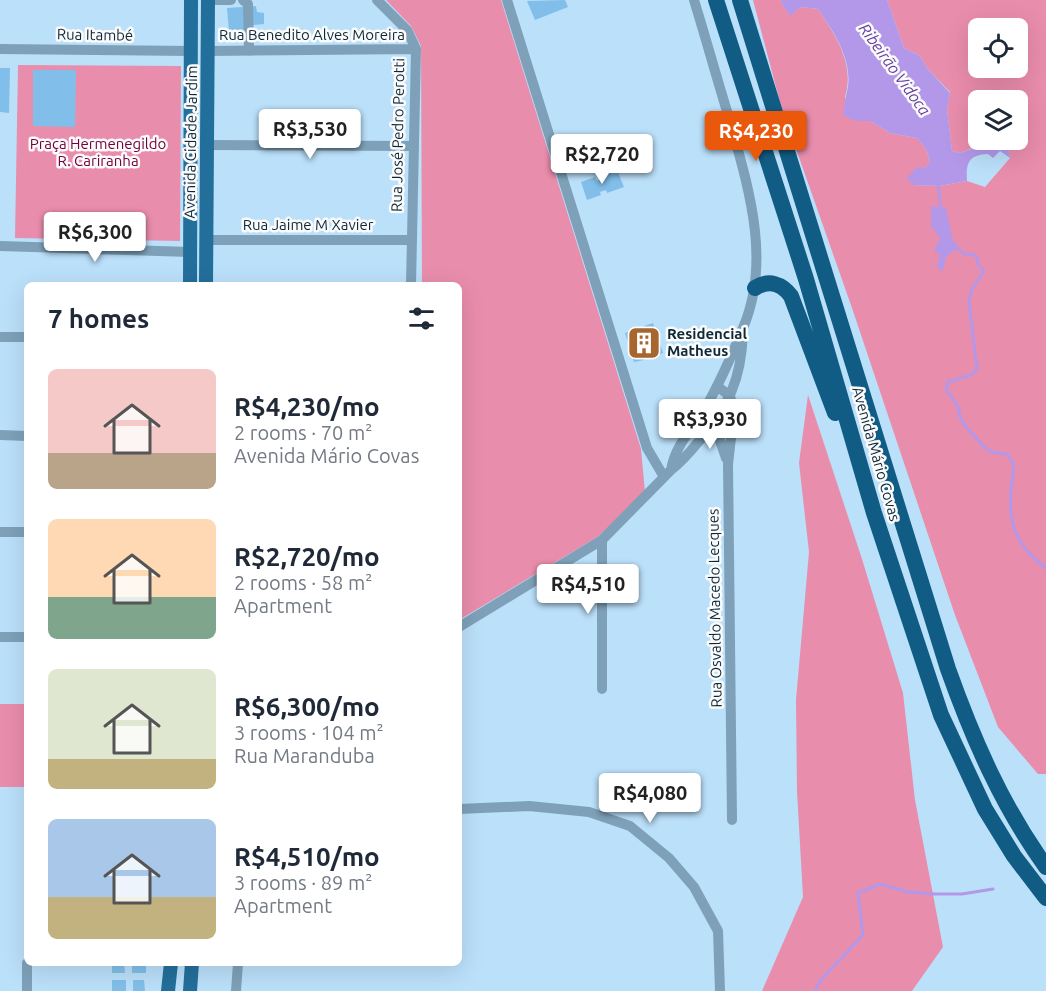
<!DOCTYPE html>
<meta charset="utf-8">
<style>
body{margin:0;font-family:Ubuntu,sans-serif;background:#f6f6f7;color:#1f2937;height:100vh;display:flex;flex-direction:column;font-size:22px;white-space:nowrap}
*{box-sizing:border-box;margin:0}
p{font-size:20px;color:#747a83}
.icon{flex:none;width:33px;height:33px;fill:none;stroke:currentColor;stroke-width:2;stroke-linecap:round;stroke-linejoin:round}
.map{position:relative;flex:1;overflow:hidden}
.side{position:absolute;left:24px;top:282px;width:438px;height:684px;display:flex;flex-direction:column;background:#fff;border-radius:9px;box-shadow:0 6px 24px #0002}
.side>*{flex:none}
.tools{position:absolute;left:968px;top:18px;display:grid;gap:12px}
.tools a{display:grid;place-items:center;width:60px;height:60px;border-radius:9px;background:#fff;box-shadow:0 6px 24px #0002;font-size:30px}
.price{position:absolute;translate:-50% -51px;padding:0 14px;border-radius:6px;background:#fff;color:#222;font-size:20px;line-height:39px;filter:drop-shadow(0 2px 3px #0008)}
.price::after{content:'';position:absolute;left:50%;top:36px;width:18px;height:14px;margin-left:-9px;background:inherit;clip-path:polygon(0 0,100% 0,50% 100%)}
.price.active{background:#ea580c;color:#fff}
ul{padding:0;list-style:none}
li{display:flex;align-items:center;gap:18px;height:150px;padding:0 24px}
li span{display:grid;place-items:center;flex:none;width:168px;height:120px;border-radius:9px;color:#555}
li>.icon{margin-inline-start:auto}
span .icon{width:72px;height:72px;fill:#fffc;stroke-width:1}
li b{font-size:26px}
h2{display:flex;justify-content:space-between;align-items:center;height:72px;padding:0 24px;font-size:26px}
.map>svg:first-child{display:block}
.green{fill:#e98dac;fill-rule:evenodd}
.water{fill:#b398e9}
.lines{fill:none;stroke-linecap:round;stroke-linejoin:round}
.stream{stroke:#b398e9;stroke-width:3}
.building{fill:#81bfea}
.minor{stroke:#7ea1b9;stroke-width:10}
.major{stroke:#236f9b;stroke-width:14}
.highway{stroke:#115c84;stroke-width:16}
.labels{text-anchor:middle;stroke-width:5;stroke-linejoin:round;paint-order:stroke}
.street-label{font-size:15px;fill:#0e2838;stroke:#fbfbfb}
.park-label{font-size:15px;fill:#72003b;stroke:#fbfbfb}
.poi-label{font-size:15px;font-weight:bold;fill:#0e2838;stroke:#fbfbfb;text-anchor:start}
.water-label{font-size:16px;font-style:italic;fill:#643e9c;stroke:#fbfbfb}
</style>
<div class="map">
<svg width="1046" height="991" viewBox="0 0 1046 991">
<rect width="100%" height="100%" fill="#bbe0fa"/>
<path class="green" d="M386,0H501L641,449L645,492L599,536L459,620V285H422L421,46L411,26Z
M753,0H780L790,15L801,7L818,9C836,36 855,64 845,97L856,121H870L890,133L917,138L926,149L930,161L913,185L939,186L967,181L985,187L1010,158L1008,148L999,140H1017V100H978V140H995L960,153L952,151L947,109L950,92L927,68L920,56L904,48L887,0H1046V774H1038L998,727L955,615L852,308L781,106ZM978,28H1017V68H978Z
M18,65L181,66L180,241L15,238Z
M808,395L862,559L903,693L915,800L943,947L912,991H762L803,897L797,791L796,700L809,552L799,463Z
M0,704H27V787H0Z"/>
<path class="water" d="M780,0H887L904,48L920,56L927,68L950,93L947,109L952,151L960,153L999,140L1008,148L1010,158L1000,151L993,158L988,154C968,155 966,163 967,181L939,186L913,185L907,178L917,167L925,168L930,161L926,149L917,138L890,133L870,121H856L843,115C844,105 846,96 848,87C852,58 833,31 818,9L801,7L790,16Z
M931,206L946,208L953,241L957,243V248L946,257L943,271L939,269L937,266L940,254L934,251L940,238L931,226Z"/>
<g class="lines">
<path class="stream" d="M938,183L941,209
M953,247L959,249L964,254H972L977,257L978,265L984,271L972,289L969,302L977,369L971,375L948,382L946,389L959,408V415L964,424L982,445L991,452L1007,454C1019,469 1012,472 1011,488C1008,525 1016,546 1046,568
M815,991L820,981L863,935L858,893L880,884L908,892L934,894H962L993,889"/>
</g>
<path class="building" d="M565,0L568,7L535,20L527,1Z
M256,6L257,12L264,13V24L253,25V29L229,31L227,8Z
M0,68H10L9,113L0,112Z
M33,70H76L75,127L33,126Z
M617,170L624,187L607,193L606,190L600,192L601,195L587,200L581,182L595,177L597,181L602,179L600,175Z
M653,323L663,353L654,356L651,350L642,352L644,360L634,362L625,333L633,330L635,337L646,333L644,326Z
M112,963H124L125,973H112Z
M132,963H146V973H132Z
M112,980H126V991H112Z
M133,980H144L145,991H133Z"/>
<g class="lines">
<path class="minor" d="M208,0H231
M243,0L248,4L249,51
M377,0L407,30L416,49L411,285
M507,0L647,448L664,477
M0,49L191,51
M208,51L416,49
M207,145L413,146
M206,240H411
M0,246L190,252
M0,337H27
M717,386L730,396L734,412L728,464L732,820
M707,422L717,432L726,458
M0,435L27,436
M671,470C675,445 693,428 706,407C720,382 732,355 743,328C772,260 748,186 729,118C717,79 706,39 694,0
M0,532H27
M602,540V689
M459,627L602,540L671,470C683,461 691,451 700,440C729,404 741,381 743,333
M0,637H27
M459,809L529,806L589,812L630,826L669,858L694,887L718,931L720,991
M27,991V963
M236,991L238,963"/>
<path class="major" d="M190,285L191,0
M206,285L208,0
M168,991L171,963
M190,991L192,963"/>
<path class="highway" d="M716,0L806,279L874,513L941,715L985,809L1014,856L1046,898
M740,0L948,669C973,739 1002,806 1046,867
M755,288C769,279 782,284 791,296L835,413"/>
</g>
<defs>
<g id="building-square" transform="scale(1.725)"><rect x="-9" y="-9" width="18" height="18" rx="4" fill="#a6662e" stroke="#fbfbfb"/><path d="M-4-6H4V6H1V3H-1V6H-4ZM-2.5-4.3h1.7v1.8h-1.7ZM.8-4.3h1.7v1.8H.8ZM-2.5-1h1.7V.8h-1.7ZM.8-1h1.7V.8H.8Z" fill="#fff"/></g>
</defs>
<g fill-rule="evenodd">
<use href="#building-square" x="644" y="343"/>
</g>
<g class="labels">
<g class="street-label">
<text transform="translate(95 35) rotate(1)" y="5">Rua Itambé</text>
<text x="312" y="40">Rua Benedito Alves Moreira</text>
<text transform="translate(398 135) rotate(-89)" y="5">Rua José Pedro Perotti</text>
<text transform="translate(191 142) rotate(-89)" y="5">Avenida Cidade Jardim</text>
<text x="308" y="230">Rua Jaime M Xavier</text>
<text transform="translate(876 454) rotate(74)" y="5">Avenida Mário Covas</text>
<text transform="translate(715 608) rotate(-91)" y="5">Rua Osvaldo Macedo Lecques</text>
</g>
<g class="park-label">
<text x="98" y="149">Praça Hermenegildo<tspan x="98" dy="17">R. Cariranha</tspan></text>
</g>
<g class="poi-label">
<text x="667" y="339">Residencial<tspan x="667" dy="17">Matheus</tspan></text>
</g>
<g class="water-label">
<text transform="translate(895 69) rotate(54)" y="6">Ribeirão Vidoca</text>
</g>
</g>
</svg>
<div class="tools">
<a><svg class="icon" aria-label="locate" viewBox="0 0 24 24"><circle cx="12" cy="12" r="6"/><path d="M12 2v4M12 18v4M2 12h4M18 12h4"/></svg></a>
<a><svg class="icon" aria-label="layers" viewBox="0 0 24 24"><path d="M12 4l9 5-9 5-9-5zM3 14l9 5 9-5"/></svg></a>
</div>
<b class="price" style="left:310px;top:160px">R$3,530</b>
<b class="price active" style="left:756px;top:162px">R$4,230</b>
<b class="price" style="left:602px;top:185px">R$2,720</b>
<b class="price" style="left:95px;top:263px">R$6,300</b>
<b class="price" style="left:710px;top:450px">R$3,930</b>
<b class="price" style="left:588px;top:615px">R$4,510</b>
<b class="price" style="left:650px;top:824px">R$4,080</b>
<section class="side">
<h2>7 homes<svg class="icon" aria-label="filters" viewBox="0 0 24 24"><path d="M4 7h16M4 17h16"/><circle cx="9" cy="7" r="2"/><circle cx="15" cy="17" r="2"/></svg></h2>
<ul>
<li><span style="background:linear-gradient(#f6c9c9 70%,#b9a48a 0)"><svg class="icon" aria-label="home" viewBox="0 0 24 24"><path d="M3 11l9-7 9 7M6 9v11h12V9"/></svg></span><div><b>R$4,230/mo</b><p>2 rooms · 70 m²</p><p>Avenida Mário Covas</p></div></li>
<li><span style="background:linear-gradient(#ffd9b3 65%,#7fa58c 0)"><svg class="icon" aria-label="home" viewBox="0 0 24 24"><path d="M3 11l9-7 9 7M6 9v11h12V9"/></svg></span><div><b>R$2,720/mo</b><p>2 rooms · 58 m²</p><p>Apartment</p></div></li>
<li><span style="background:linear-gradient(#dfe7d0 75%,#c2b280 0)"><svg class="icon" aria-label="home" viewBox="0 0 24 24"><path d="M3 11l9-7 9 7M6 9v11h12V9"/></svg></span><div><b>R$6,300/mo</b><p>3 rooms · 104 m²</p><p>Rua Maranduba</p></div></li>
<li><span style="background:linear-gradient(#a9c7e8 65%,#c2b280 0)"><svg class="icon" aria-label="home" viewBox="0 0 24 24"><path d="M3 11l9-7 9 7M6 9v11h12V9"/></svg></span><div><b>R$4,510/mo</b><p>3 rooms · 89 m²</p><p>Apartment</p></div></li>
</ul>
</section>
</div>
